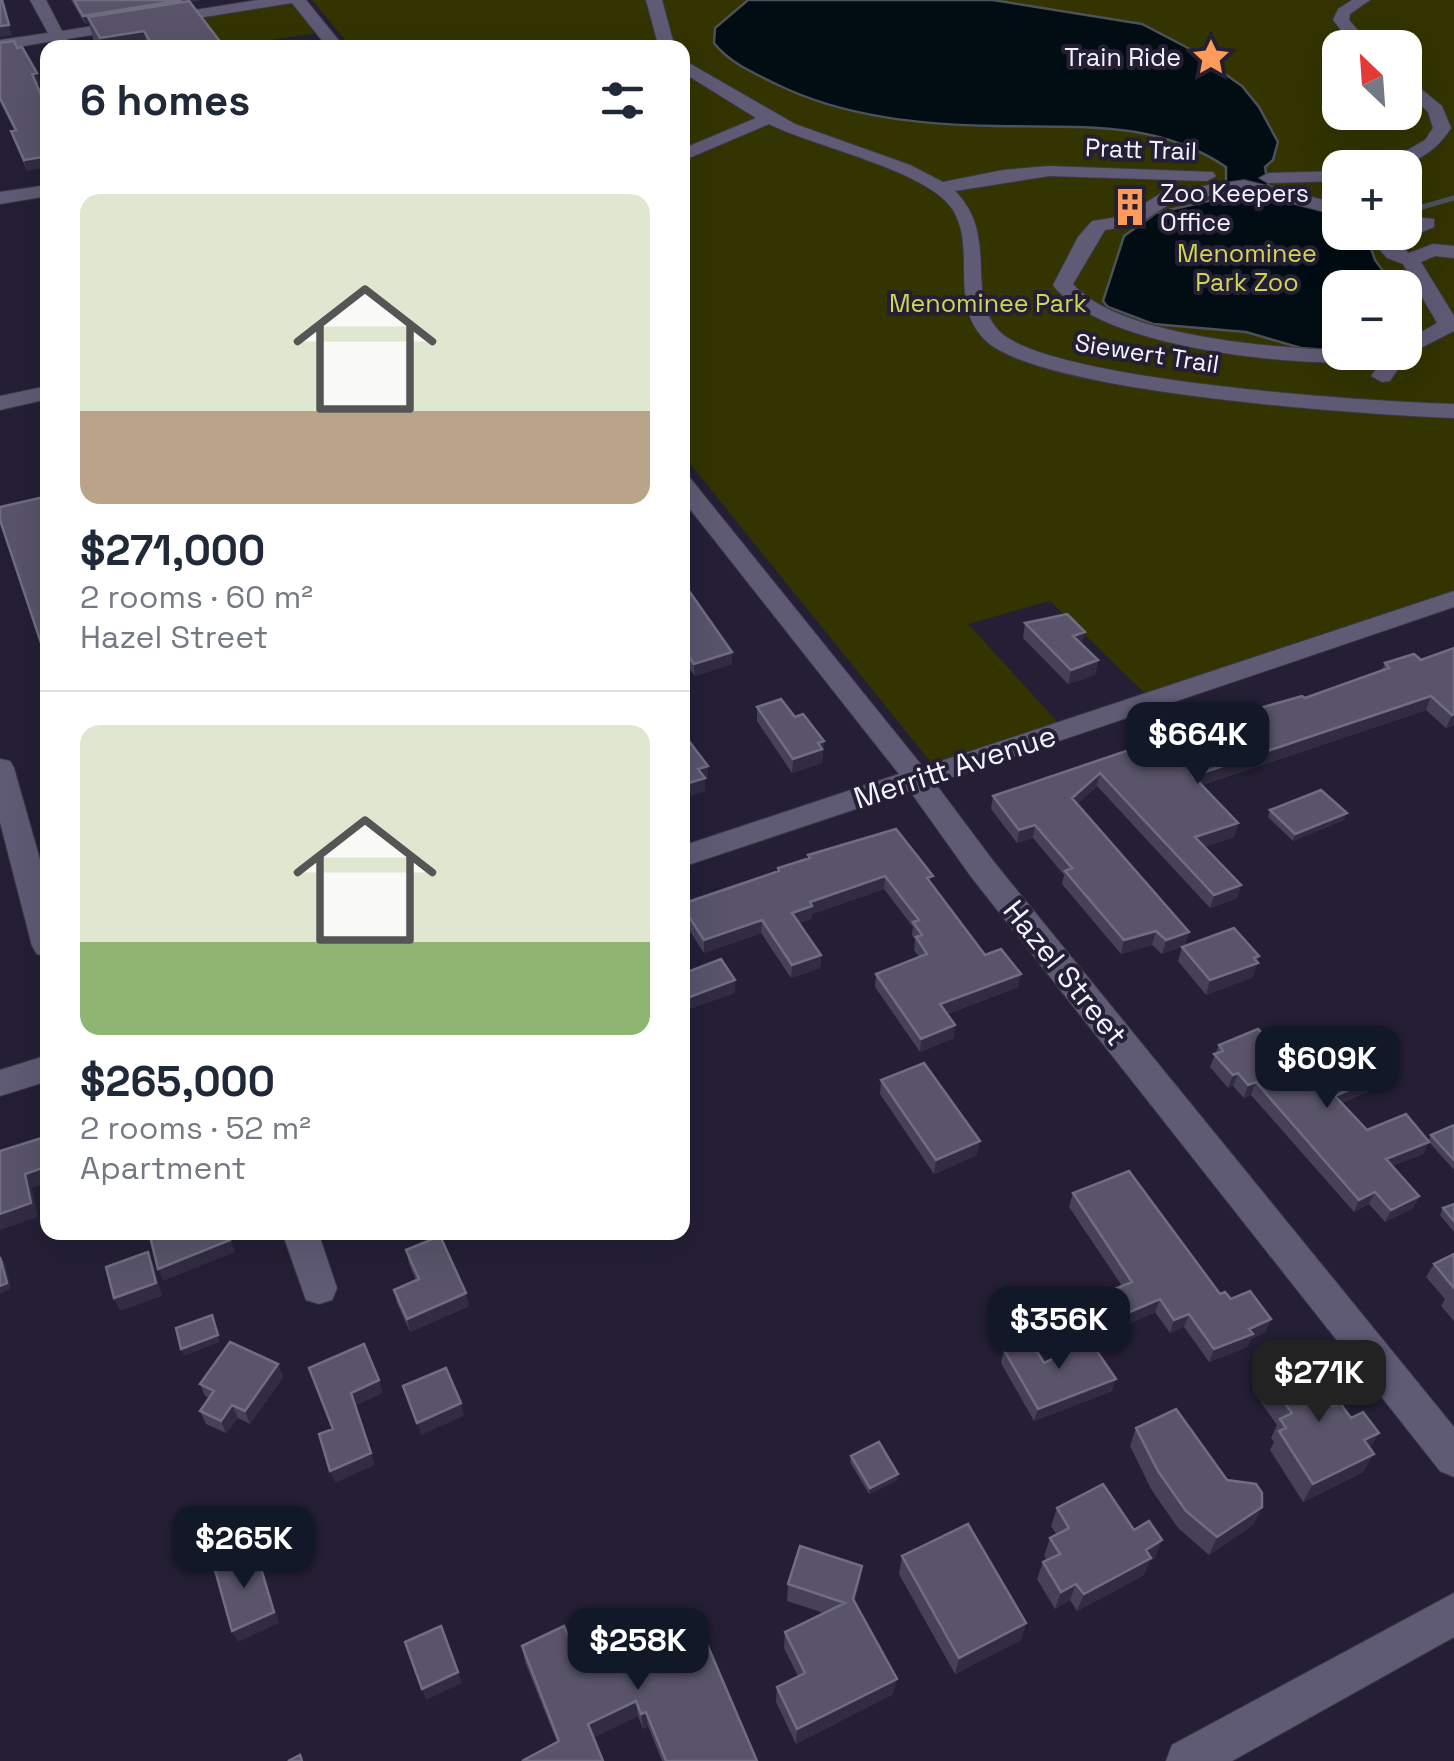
<!DOCTYPE html>
<meta charset="utf-8">
<style>
body{margin:0;font-family:"Space Grotesk",sans-serif;background:#f2f2f3;color:#1f2937;height:100vh;display:flex;flex-direction:column;font-size:38px;white-space:nowrap}
*{box-sizing:border-box;margin:0}
p{font-size:32px;color:#747a83}
.icon{flex:none;width:55px;height:55px;fill:none;stroke:currentColor;stroke-width:2;stroke-linecap:round;stroke-linejoin:round}
.map{position:relative;flex:1;overflow:hidden}
.panel{position:absolute;left:40px;top:40px;width:650px;height:1200px;display:flex;flex-direction:column;background:#fff;border-radius:20px;box-shadow:0 10px 40px #0002}
.panel>*{flex:none}
.needle{width:65px;rotate:335deg}
.buttons{position:absolute;left:1322px;top:30px;display:grid;gap:20px}
.buttons a{display:grid;place-items:center;width:100px;height:100px;border-radius:20px;background:#fff;box-shadow:0 10px 40px #0002;font-size:50px}
.price{position:absolute;translate:-50% -85px;padding:0 22px;border-radius:20px;background:#111827;color:#fff;font-size:32px;line-height:65px;filter:drop-shadow(0 2px 5px #0008)}
.price::after{content:'';position:absolute;left:50%;top:60px;width:30px;height:22px;margin-left:-15px;background:inherit;clip-path:polygon(0 0,100% 0,50% 100%)}
.price.active{background:#222;color:#fff}
ul{padding:0;list-style:none}
li{display:grid;align-content:center;gap:20px;height:530px;padding:0 40px}
li+li{border-top:2px solid #e0e1e3}
li span{display:grid;place-items:center;height:310px;border-radius:20px;color:#555}
li>.icon{margin-inline-start:auto}
span .icon{width:180px;height:180px;fill:#fffc;stroke-width:1}
li b{font-size:42px}
h2{display:flex;justify-content:space-between;align-items:center;height:120px;padding:0 40px;font-size:42px}
.map>svg:first-child{display:block}
.green{fill:#333400;fill-rule:evenodd}
.water{fill:#020d13;stroke:#4b525a;stroke-width:2.5}
.lines{fill:none;stroke-linecap:round;stroke-linejoin:round}
.stream{stroke:#4b525a;stroke-width:5}
.minor-casing{stroke:#3c3849;stroke-width:2}
.minor{fill:#605b75;fill-rule:evenodd}
.wall{fill:#464158}
.shaded-wall{fill:#312c43}
.building{fill:#59546a;stroke:#716d81;stroke-width:2.5}
.labels{text-anchor:middle;stroke-width:8;stroke-linejoin:round;paint-order:stroke}
.far-poi-label{font-size:25px;fill:#f4f2fe;stroke:#241f35;text-anchor:end}
.far-street-label{font-size:25px;fill:#f4f2fe;stroke:#241f35}
.far-park-label{font-size:25px;fill:#d1d657;stroke:#241f35}
.street-label{font-size:30px;fill:#f4f2fe;stroke:#241f35}
</style>
<div class="map">
<svg width="1454" height="1761" viewBox="0 0 1454 1761">
<rect width="100%" height="100%" fill="#241f35"/>
<path class="green" d="M298,0L325,32L220,47L197,14Z
M312,0H1454V592L1153,701L1050,601L968,624L1065,730L938,771L683,455L682,48L351,47ZM1340,48H1405V112H1340ZM1340,168H1405V232H1340ZM1340,288H1405V352H1340Z"/>
<path class="water" d="M748,0H993L1142,24L1188,48L1242,86L1259,107L1278,142L1273,160L1265,167L1268,185L1340,218V232L1366,234L1375,260L1395,287L1340,288V351L1301,348L1246,332L1153,324L1108,307L1103,301L1124,236L1156,213L1226,197V167C1156,119 1077,128 996,126C923,125 844,117 778,85C756,74 729,63 714,43L715,28Z"/>
<g class="lines">
<path class="stream" d="M1405,212L1454,198"/>
<g class="minor-casing">
<path id="minor" d="M30,0H46L62,31L258,0H306L345,48H328L292,3L67,39L72,48H56L53,41L0,50V40L48,33Z
M646,0H662L675,48H659Z
M1352,0H1370L1350,14L1349,20L1373,48H1355L1333,20L1338,9Z
M682,59L795,124L910,165L943,182L1003,170L1049,166L1213,172L1216,176L1207,181L1049,176L955,191C1000,236 964,294 999,331C1048,381 1374,402 1454,404V418C1369,415 1039,393 985,340C948,303 977,250 953,210C928,170 814,147 769,124L682,161V149L756,118L682,72Z
M1405,76L1442,106L1451,128C1434,155 1408,168 1376,168L1425,140L1433,128L1428,112L1405,90Z
M1340,171V181L1268,183L1259,178L1268,173Z
M1244,180L1340,204V216L1244,191L1175,201L1136,225L1105,230L1073,284C1126,345 1328,352 1405,352V341L1437,323L1403,264L1387,258L1373,242L1386,232H1405V216L1434,219V227L1395,243L1409,253L1433,244L1454,246V258L1435,256L1421,262L1454,316V331L1407,355L1390,381L1382,382L1371,376L1382,361C1305,369 1100,349 1053,285L1078,237L1092,221L1124,216L1163,192Z
M48,185V196L0,204V192Z
M48,386V399L0,410V396Z
M682,476L690,478L923,767L1454,591V607L935,783L994,862L1454,1427V1477L1440,1471L972,878L910,791L682,867V846L899,774L682,499Z
M0,759L10,761L14,768L48,888V957L37,954L32,946L0,822Z
M48,1055V1081L0,1096V1070Z
M282,1232H318L337,1288L332,1300L319,1304L306,1300Z
M1454,1593V1637L1232,1761H1166L1172,1745Z"/>
</g>
<use href="#minor" class="minor"/>
</g>
<path class="wall" d="M71,0H200L190,2L225,48H98L93,39L89,23L85,24Z
M0,43L17,48L40,83L36,84L27,171L14,141L11,131L14,130L0,102Z
M682,581L732,664L695,676L685,662L682,663Z
M1025,623L1082,645L1098,660L1095,675L1068,684L1023,638Z
M1454,648V725L1446,728L1426,710L1202,785L1238,823L1234,837L1204,847L1241,885L1237,898L1210,908L1097,786L1077,804L1189,932L1185,945L1162,954L1152,945L1121,954L1062,884L1064,875L1033,838L1017,843L991,809L993,796L1305,698L1382,670L1385,663L1421,660Z
M757,707L795,717L824,741L822,763L792,773L757,721Z
M1270,810L1347,813L1344,820L1293,841L1268,817Z
M808,855L932,884L985,955L1018,987L947,1014L954,1038L920,1052L875,987L876,974L919,957L914,950L915,940L912,935L913,927L884,889L812,914L811,919L799,923L821,955L820,968L791,978L761,933L704,953L682,919V904L777,872L778,868L808,859Z
M1182,947L1259,956L1253,977L1206,995L1178,961Z
M1266,1037L1300,1058L1374,1079L1369,1091L1342,1103L1367,1130L1428,1141L1431,1135L1454,1125V1170L1429,1142L1423,1154L1392,1166L1419,1196L1413,1208L1385,1222L1369,1204L1354,1212L1251,1095L1244,1098L1233,1086L1228,1088L1210,1067L1219,1045Z
M881,1080L977,1155L934,1174L880,1094Z
M1073,1193L1220,1294L1271,1319L1265,1332L1251,1339L1247,1347L1209,1362L1184,1327L1170,1333L1155,1312L1112,1331L1096,1308L1100,1295L1122,1286L1069,1207Z
M1454,1204V1232L1440,1215L1443,1208Z
M406,1250L469,1306L410,1332L397,1303L394,1290L416,1280L409,1264Z
M1454,1254V1321L1441,1306L1445,1299L1426,1277L1434,1264Z
M1004,1350L1044,1363L1112,1391L1034,1421L1001,1363Z
M278,1364L283,1377L250,1424L238,1418L226,1433L206,1424L200,1411L209,1398L205,1396L200,1384Z
M1263,1375L1333,1406L1379,1433L1370,1448L1363,1472L1303,1502L1270,1450L1274,1442L1271,1438L1277,1425L1255,1394Z
M1136,1428L1227,1480L1262,1507L1253,1525L1209,1555L1178,1528L1151,1489L1130,1446Z
M851,1456L897,1480L869,1494L850,1462Z
M1057,1508L1134,1530L1155,1558L1150,1560L1144,1575L1077,1611L1070,1600L1055,1609L1037,1579L1043,1562L1047,1560L1044,1556L1050,1538L1057,1535L1051,1526Z
M902,1556L1026,1623L1021,1640L955,1674L899,1574Z
M862,1566L855,1602L893,1694L796,1744L776,1702L777,1687L798,1676L784,1648L785,1632L824,1613L787,1601L788,1584Z
M665,1638L757,1761H662L648,1726L643,1729L638,1716L594,1737L557,1742L525,1662L522,1646L575,1652Z"/>
<path class="shaded-wall" d="M180,0H200L88,17L89,23L85,24L83,16Z
M9,25L12,35L0,37V26Z
M144,31L147,48H102L100,38Z
M37,73L40,83L34,84L32,74Z
M48,156V167L27,171L24,160Z
M1085,632L1082,646L1073,636Z
M732,652V664L695,676L694,664Z
M1098,660L1095,675L1068,684L1071,670Z
M1431,696L1426,710L1189,789L1193,776Z
M1454,714V725L1446,728L1452,715Z
M824,741L822,763L792,773L793,759L818,743Z
M708,766V779L705,780V791L682,799V785L698,769Z
M1100,773L1097,786L1069,811L1072,798Z
M1347,813L1344,820L1293,841L1295,834Z
M1238,823L1234,837L1191,851L1195,837Z
M1035,825L1033,838L1017,843L1019,830Z
M885,876L884,889L812,914L811,919L791,926L792,913L810,902Z
M1241,885L1237,898L1210,908L1214,895Z
M762,920L761,933L704,953V940Z
M1156,931L1152,945L1121,954L1124,940Z
M1189,932L1185,945L1162,954L1166,940Z
M821,955L820,968L791,978L792,965Z
M1259,956L1253,977L1206,995L1210,980Z
M1021,974L1018,987L938,1017L940,1004Z
M735,980V993L682,1012V1000Z
M686,1012V1025L682,1026V1013Z
M955,1025L954,1038L920,1052L921,1039Z
M1238,1073L1233,1086L1228,1088L1233,1075Z
M1374,1079L1369,1091L1330,1108L1335,1096Z
M1256,1082L1251,1095L1244,1098L1248,1085Z
M688,1096L689,1109L682,1112V1098Z
M980,1141L977,1155L934,1174L936,1160Z
M1429,1142L1423,1154L1380,1171L1386,1159Z
M48,1166V1182L32,1188L38,1217L0,1230V1214L25,1174Z
M1375,1192L1369,1204L1354,1212L1359,1200Z
M1419,1196L1413,1208L1385,1222L1391,1210Z
M228,1232L235,1252L163,1281L158,1269Z
M148,1252L154,1265L162,1296L120,1311L114,1298Z
M1,1257L5,1263L11,1289L0,1294Z
M466,1293L469,1306L410,1332L407,1319Z
M1160,1299L1155,1312L1112,1331L1116,1318Z
M1189,1314L1184,1327L1170,1333L1174,1320Z
M212,1315L220,1342L184,1356L181,1349Z
M1271,1319L1265,1332L1251,1339L1247,1347L1209,1362L1214,1349L1249,1329Z
M278,1364L283,1377L250,1424L245,1411Z
M1116,1379L1112,1391L1034,1421L1038,1409Z
M379,1380L383,1393L355,1406L351,1393Z
M461,1403L464,1416L421,1435L417,1423Z
M232,1405L238,1418L226,1433L221,1421Z
M1379,1433L1368,1451L1364,1440Z
M371,1453L375,1465L335,1483L330,1471Z
M1374,1454L1363,1472L1303,1502L1313,1484Z
M898,1474L897,1480L869,1494L870,1488Z
M1262,1507L1253,1525L1209,1555L1217,1537Z
M1162,1540L1155,1558L1150,1560L1144,1575L1077,1611L1084,1594L1146,1550Z
M256,1552L261,1563L279,1623L238,1642L232,1631Z
M862,1566L860,1583L851,1616L853,1599Z
M1076,1584L1070,1600L1055,1609L1061,1592Z
M1026,1623L1021,1640L955,1674L959,1658Z
M458,1672L462,1683L426,1700L422,1689Z
M897,1679L893,1694L796,1744L797,1729Z
M636,1701L638,1716L591,1739L588,1724Z
M646,1712L648,1726L643,1729L641,1714Z"/>
<path class="building" d="M0,0H2L9,25L0,26Z
M74,0H182L83,16Z
M189,1L225,48H154L144,31L100,38L88,17Z
M14,41L17,48L22,47L37,73L32,74L48,111V156L24,160L11,131L16,130L0,98V43Z
M300,44V48H278Z
M48,496V654L45,655L0,520V507Z
M682,581L732,652L694,664L685,650L682,651Z
M1067,614L1085,632L1073,636L1098,660L1071,670L1025,623Z
M1454,648V714L1452,715L1431,696L1193,776L1238,823L1195,837L1241,885L1214,895L1100,773L1072,798L1189,932L1166,940L1156,931L1124,940L1065,871L1072,868L1035,825L1019,830L993,796L1218,720L1302,696L1305,698L1389,668L1385,663L1414,654L1421,660Z
M781,699L795,717L803,714L824,741L818,743L822,749L793,759L757,707Z
M682,732L708,766L698,769L705,778L682,785Z
M1321,790L1347,813L1295,834L1270,810Z
M896,829L933,876L927,878L985,955L1001,949L1021,974L940,1004L955,1025L921,1039L876,974L927,954L916,937L922,935L913,922L919,920L885,876L810,902L812,906L792,913L821,955L792,965L762,920L704,940L682,906V904L779,871L778,868L810,858L808,855Z
M1234,928L1259,956L1254,958L1258,963L1210,980L1182,947Z
M721,959L735,980L682,1000V974Z
M1258,1029L1266,1037L1278,1032L1300,1058L1337,1042L1374,1079L1335,1096L1367,1130L1406,1114L1429,1142L1386,1159L1419,1196L1391,1210L1375,1192L1359,1200L1256,1082L1248,1085L1238,1073L1233,1075L1214,1054L1223,1051L1219,1045Z
M924,1063L980,1141L936,1160L881,1080Z
M682,1084L688,1096L682,1098Z
M1454,1125V1160L1431,1135Z
M48,1136V1166L25,1174L31,1203L0,1214V1151Z
M1129,1171L1220,1294L1225,1292L1231,1299L1250,1291L1271,1319L1249,1329L1253,1334L1214,1349L1189,1314L1174,1320L1160,1299L1116,1318L1100,1295L1132,1282L1073,1193Z
M1454,1204V1221L1443,1208Z
M149,1232H228L230,1240L158,1269Z
M440,1236L466,1293L407,1319L394,1290L419,1279L406,1250Z
M148,1252L156,1283L114,1298L106,1267Z
M1454,1254V1288L1434,1264Z
M0,1257L7,1283L0,1286Z
M212,1315L218,1335L181,1349L176,1328Z
M1030,1340L1044,1363L1090,1341L1116,1379L1038,1409L1004,1350Z
M230,1342L278,1364L245,1411L232,1405L221,1421L200,1411L214,1391L200,1384Z
M364,1344L379,1380L351,1393L371,1453L330,1471L319,1434L333,1429L309,1368Z
M1298,1359L1333,1406L1340,1403L1351,1418L1363,1412L1379,1433L1364,1440L1374,1454L1313,1484L1279,1431L1286,1428L1280,1419L1292,1413L1263,1375Z
M446,1368L461,1403L417,1423L403,1386Z
M1176,1409L1227,1480L1256,1484L1262,1493V1507L1217,1537L1186,1511L1158,1471L1136,1428Z
M879,1442L898,1474L870,1488L851,1456Z
M1103,1484L1134,1530L1149,1521L1162,1540L1146,1550L1151,1558L1084,1594L1076,1584L1061,1592L1043,1562L1060,1554L1050,1538L1069,1528L1057,1508Z
M968,1524L1026,1623L959,1658L902,1556Z
M800,1546L862,1566L853,1599L897,1679L797,1729L777,1687L805,1673L785,1632L845,1603L788,1584Z
M256,1552L274,1612L232,1631L215,1570Z
M656,1616L665,1638L698,1623L757,1761H666L646,1712L641,1714L636,1701L588,1724L603,1761H522L559,1741L522,1646L564,1626L575,1652Z
M441,1626L458,1672L422,1689L405,1642Z
M300,1755L302,1761H288Z"/>
<defs>
<g id="sight-bare" transform="scale(3)"><path d="M0-6L1.8-2.2L6-1.7L2.9 1.2L3.7 5.4L0 3.3L-3.7 5.4L-2.9 1.2L-6-1.7L-1.8-2.2Z" fill="#ff9b5a" stroke="#241f35" stroke-width="2.5" paint-order="stroke"/></g>
<g id="building-bare" transform="scale(3)"><path d="M-4-6H4V6H1V3H-1V6H-4ZM-2.5-4.3h1.7v1.8h-1.7ZM.8-4.3h1.7v1.8H.8ZM-2.5-1h1.7V.8h-1.7ZM.8-1h1.7V.8H.8Z" fill="#ff9b5a" stroke="#241f35" stroke-width="2.5" paint-order="stroke"/></g>
</defs>
<g fill-rule="evenodd">
<use href="#sight-bare" x="1211" y="57"/>
<use href="#building-bare" x="1130" y="207"/>
</g>
<g class="labels">
<g class="far-poi-label">
<text x="1181" y="66">Train Ride</text>
<text x="1160" y="202" text-anchor="start">Zoo Keepers<tspan x="1160" dy="29">Office</tspan></text>
</g>
<g class="far-street-label">
<text transform="translate(1141 149) rotate(2)" y="9">Pratt Trail</text>
<text transform="translate(1147 353) rotate(9)" y="9">Siewert Trail</text>
</g>
<g class="far-park-label">
<text x="1247" y="262">Menominee<tspan x="1247" dy="29">Park Zoo</tspan></text>
<text x="988" y="312">Menominee Park</text>
</g>
<g class="street-label">
<text transform="translate(955 767) rotate(-18)" y="10">Merritt Avenue</text>
<text transform="translate(1065 973) rotate(51)" y="10">Hazel Street</text>
</g>
</g>
</svg>
<div class="buttons">
<a><svg class="needle" viewBox="-14 -14 28 28"><path d="M0-13l5 13h-10z" fill="#e53935"/><path d="M0 13l5-13h-10z" fill="#747a83"/></svg></a>
<a>+</a>
<a>−</a>
</div>
<b class="price" style="left:1198px;top:787px">$664K</b>
<b class="price" style="left:1327px;top:1111px">$609K</b>
<b class="price" style="left:1059px;top:1372px">$356K</b>
<b class="price active" style="left:1319px;top:1425px">$271K</b>
<b class="price" style="left:244px;top:1591px">$265K</b>
<b class="price" style="left:638px;top:1693px">$258K</b>
<section class="panel">
<h2>6 homes<svg class="icon" aria-label="filters" viewBox="0 0 24 24"><path d="M4 7h16M4 17h16"/><circle cx="9" cy="7" r="2"/><circle cx="15" cy="17" r="2"/></svg></h2>
<ul>
<li><span style="background:linear-gradient(#dfe7d0 70%,#b9a48a 0)"><svg class="icon" aria-label="home" viewBox="0 0 24 24"><path d="M3 11l9-7 9 7M6 9v11h12V9"/></svg></span><div><b>$271,000</b><p>2 rooms · 60 m²</p><p>Hazel Street</p></div></li>
<li><span style="background:linear-gradient(#dfe7d0 70%,#8fb573 0)"><svg class="icon" aria-label="home" viewBox="0 0 24 24"><path d="M3 11l9-7 9 7M6 9v11h12V9"/></svg></span><div><b>$265,000</b><p>2 rooms · 52 m²</p><p>Apartment</p></div></li>
</ul>
</section>
</div>
